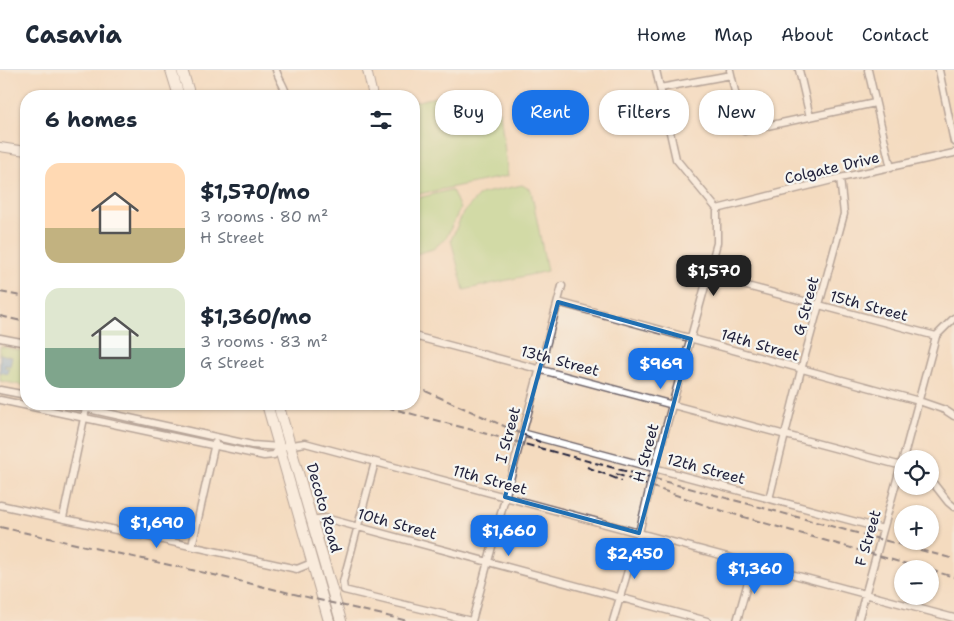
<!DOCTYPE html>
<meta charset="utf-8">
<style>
body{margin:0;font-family:"Shantell Sans",sans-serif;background:#f6f6f7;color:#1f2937;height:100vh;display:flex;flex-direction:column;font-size:19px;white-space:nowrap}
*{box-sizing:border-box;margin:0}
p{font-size:16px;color:#747a83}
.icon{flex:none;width:28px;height:28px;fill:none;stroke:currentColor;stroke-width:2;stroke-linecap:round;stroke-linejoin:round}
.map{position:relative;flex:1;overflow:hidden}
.drawer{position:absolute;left:20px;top:20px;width:400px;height:320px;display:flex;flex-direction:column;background:#fff;border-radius:20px;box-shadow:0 1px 4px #0004}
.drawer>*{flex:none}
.guide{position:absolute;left:435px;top:20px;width:444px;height:45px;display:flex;gap:10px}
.controls{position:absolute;left:894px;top:380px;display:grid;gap:10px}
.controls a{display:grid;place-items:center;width:45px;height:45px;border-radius:50%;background:#fff;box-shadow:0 1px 4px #0004;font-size:25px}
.price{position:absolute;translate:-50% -42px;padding:0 11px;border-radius:10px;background:#1a73e8;color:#fff;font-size:16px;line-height:32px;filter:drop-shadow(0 1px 2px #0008)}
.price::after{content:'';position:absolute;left:50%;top:30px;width:15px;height:11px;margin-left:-8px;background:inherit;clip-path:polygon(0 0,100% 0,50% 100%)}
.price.current{background:#222;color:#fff}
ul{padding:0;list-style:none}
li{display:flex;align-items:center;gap:15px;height:125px;padding:0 25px}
li span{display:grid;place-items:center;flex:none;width:140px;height:100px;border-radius:15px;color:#555}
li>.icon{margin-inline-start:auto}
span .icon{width:60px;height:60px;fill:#fffc;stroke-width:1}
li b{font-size:21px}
h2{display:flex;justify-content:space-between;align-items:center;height:60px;padding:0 25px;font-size:21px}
.tag{padding:0 18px;border-radius:20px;background:#fff;box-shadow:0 1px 4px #0004;font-size:18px;line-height:45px}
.tag.current{background:#1a73e8;color:#fff}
header{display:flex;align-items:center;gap:30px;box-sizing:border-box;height:70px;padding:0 25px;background:#fff;border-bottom:1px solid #e0e1e3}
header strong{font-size:24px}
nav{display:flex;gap:28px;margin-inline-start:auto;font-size:18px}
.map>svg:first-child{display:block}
.green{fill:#a8d988;stroke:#657e62}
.water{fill:#66a6d9;stroke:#44648a}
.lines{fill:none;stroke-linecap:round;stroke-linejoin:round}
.minor-casing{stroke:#6c6369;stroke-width:9}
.tertiary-casing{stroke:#6c6369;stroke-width:10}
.primary-casing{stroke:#6c6369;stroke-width:12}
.minor{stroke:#fff;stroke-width:6}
.tertiary{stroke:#fff;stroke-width:8}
.primary{stroke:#fff;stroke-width:10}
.rail{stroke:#22223b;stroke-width:2;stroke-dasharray:8 4;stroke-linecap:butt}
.marked{fill:none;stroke:#1f6fb2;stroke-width:4;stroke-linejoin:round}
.labels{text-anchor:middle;stroke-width:4.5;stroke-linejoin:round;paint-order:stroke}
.street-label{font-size:15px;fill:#22223b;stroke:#f6f6f2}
</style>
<header>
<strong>Casavia</strong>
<nav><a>Home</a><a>Map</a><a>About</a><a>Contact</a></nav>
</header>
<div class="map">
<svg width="954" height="551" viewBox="0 0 954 551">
<rect width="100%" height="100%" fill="#f6f6f2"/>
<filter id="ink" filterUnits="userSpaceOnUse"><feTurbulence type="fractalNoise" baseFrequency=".02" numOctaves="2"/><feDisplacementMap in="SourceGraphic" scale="10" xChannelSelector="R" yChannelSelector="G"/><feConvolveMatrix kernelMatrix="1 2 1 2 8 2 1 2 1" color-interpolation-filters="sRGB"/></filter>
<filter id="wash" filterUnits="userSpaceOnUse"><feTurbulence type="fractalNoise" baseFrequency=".0096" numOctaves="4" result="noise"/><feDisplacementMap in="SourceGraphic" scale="20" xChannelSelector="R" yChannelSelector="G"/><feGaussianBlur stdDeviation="1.12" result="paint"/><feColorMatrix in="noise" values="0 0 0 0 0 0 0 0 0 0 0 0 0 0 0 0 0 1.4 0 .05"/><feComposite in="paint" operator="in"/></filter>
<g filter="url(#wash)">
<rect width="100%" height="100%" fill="#f4dbbf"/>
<path class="green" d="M483,16L489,44L500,41L508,106L414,125V32Z
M522,115L531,120L547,201L464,220L451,170L463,143L480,124Z
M450,120L453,122L460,139L446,168L433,179L416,184L414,183V129Z
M0,276L26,282V316L0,311Z"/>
<path class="water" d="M0,284L12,287L10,296L5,295V298L9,299L8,304L0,302Z"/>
</g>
<g filter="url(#ink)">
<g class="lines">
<g class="minor-casing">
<path id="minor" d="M276,0C279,10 285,17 287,26
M730,0L744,61L875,33
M799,0L810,47
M868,0L891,98
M939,0L954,72
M660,18L731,5
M717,139L840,108L954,83
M709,206L936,266
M558,232L919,331L945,340L954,346
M414,266L902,396
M0,268L26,273
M0,320L26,325
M0,330L264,386L274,385L280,377
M66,334L252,375L280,377L305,373L954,548
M522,363L883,459
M903,389L936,266L954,248
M375,392L343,512L344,520L471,551
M930,409L948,432L954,437
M769,429L801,300L844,144L840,108
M0,435L297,499L312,493
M63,448L87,334
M312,450L325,448L707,551
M192,476L215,373
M472,551L562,216
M613,551L639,463L652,408L717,173V139L676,89L656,0
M737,551L753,494
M858,551L902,391"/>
</g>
<g class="tertiary-casing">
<path id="tertiary" d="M367,0L373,26
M0,77L26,81"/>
</g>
<g class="primary-casing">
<path id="primary" d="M171,0L179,26
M182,0L190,26
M267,334L329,551
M278,334L341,551"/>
</g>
<use href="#minor" class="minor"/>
<use href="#tertiary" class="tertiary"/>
<use href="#primary" class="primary"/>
<path class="rail" d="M0,222L26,227
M0,246L26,252
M414,316L540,372
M375,334L954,489
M587,397L622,411
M616,404L716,439L924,499
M0,457L214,505L408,551
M930,500L954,507"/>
</g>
</g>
<path d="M0 0H954V551H0ZM558,232L691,269L639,463L505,427Z" fill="#f4dbbf" fill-opacity=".55" fill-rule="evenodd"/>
<path class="marked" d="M558,232L691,269L639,463L505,427Z"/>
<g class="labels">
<g class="street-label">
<text transform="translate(832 98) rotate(-13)" y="5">Colgate Drive</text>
<text transform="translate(806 236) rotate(-75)" y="5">G Street</text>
<text transform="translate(869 236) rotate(15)" y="5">15th Street</text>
<text transform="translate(760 275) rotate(16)" y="5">14th Street</text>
<text transform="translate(560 291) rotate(15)" y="5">13th Street</text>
<text transform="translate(508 365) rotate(-75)" y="5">I Street</text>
<text transform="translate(646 383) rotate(-75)" y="5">H Street</text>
<text transform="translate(706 399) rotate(15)" y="5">12th Street</text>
<text transform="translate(490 410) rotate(15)" y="5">11th Street</text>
<text transform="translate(324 438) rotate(74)" y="5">Decoto Road</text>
<text transform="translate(397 454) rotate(15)" y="5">10th Street</text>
<text transform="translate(868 468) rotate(-74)" y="5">F Street</text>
</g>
</g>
</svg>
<div class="controls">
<a><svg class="icon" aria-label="locate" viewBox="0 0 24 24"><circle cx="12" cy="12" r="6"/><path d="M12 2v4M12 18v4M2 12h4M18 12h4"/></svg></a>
<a>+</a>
<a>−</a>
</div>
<b class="price current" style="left:714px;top:227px">$1,570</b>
<b class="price" style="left:661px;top:320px">$969</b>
<b class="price" style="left:157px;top:479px">$1,690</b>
<b class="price" style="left:509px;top:487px">$1,660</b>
<b class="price" style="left:635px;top:510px">$2,450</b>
<b class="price" style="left:755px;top:525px">$1,360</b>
<div class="guide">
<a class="tag">Buy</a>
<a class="tag current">Rent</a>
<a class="tag">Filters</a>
<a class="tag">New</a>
</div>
<section class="drawer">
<h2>6 homes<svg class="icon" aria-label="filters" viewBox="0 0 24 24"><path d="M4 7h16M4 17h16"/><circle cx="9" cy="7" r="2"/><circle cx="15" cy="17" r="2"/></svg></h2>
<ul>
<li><span style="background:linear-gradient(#ffd9b3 65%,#c2b280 0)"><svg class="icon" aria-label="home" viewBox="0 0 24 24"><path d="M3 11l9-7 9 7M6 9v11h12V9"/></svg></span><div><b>$1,570/mo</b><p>3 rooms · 80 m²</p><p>H Street</p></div></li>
<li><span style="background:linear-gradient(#dfe7d0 60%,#7fa58c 0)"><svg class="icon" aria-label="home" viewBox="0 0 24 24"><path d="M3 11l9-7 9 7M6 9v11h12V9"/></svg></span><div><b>$1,360/mo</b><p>3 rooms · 83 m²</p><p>G Street</p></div></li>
</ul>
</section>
</div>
